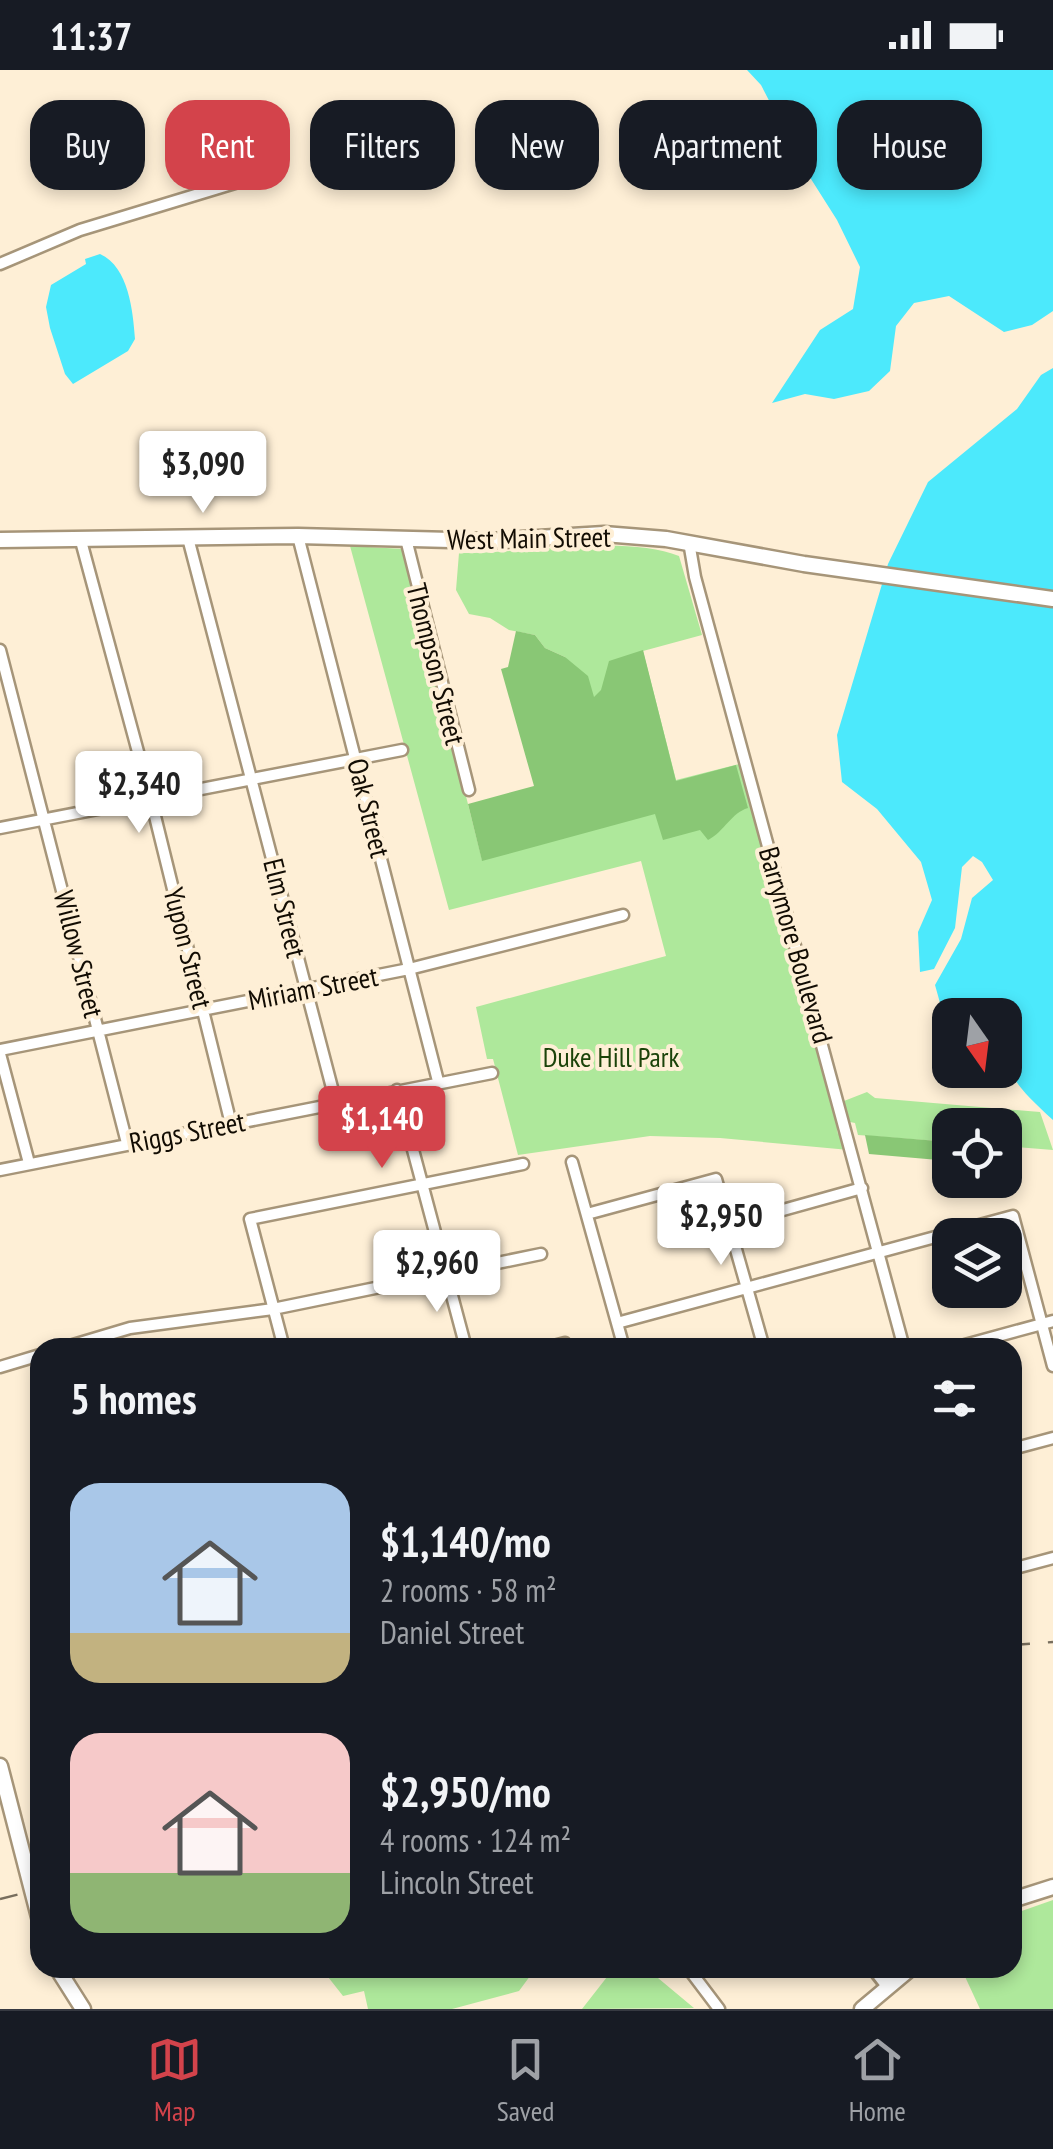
<!DOCTYPE html>
<meta charset="utf-8">
<style>
body{margin:0;font-family:"PT Sans Narrow",sans-serif;background:#242831;color:#f1f3f6;height:100vh;display:flex;flex-direction:column;font-size:38px;white-space:nowrap}
*{box-sizing:border-box;margin:0}
p{font-size:32px;color:#9ea1a6}
.icon{flex:none;width:55px;height:55px;fill:none;stroke:currentColor;stroke-width:2;stroke-linecap:round;stroke-linejoin:round}
.map{position:relative;flex:1;overflow:hidden}
.drawer{position:absolute;left:30px;top:1268px;width:992px;height:640px;display:flex;flex-direction:column;background:#171b24;border-radius:30px;box-shadow:0 5px 15px #0003}
.drawer>*{flex:none}
.guide{position:absolute;left:30px;top:30px;width:995px;height:90px;display:flex;gap:20px}
.needle{width:65px;rotate:166deg}
.buttons{position:absolute;left:932px;top:928px;display:grid;gap:20px}
.buttons a{display:grid;place-items:center;width:90px;height:90px;border-radius:20px;background:#171b24;box-shadow:0 5px 15px #0003;font-size:50px}
.price{position:absolute;translate:-50% -85px;padding:0 22px;border-radius:10px;background:#fff;color:#222;font-size:32px;line-height:65px;filter:drop-shadow(0 2px 5px #0008)}
.price::after{content:'';position:absolute;left:50%;top:60px;width:30px;height:22px;margin-left:-15px;background:inherit;clip-path:polygon(0 0,100% 0,50% 100%)}
.price.selected{background:#d3434b;color:#fff}
ul{padding:0;list-style:none}
li{display:flex;align-items:center;gap:30px;height:250px;padding:0 40px}
li span{display:grid;place-items:center;flex:none;width:280px;height:200px;border-radius:30px;color:#555}
li>.icon{margin-inline-start:auto}
span .icon{width:120px;height:120px;fill:#fffc;stroke-width:1}
li b{font-size:42px}
h2{display:flex;justify-content:space-between;align-items:center;height:120px;padding:0 40px;font-size:42px}
.chip{padding:0 35px;border-radius:30px;background:#171b24;box-shadow:0 5px 15px #0003;font-size:35px;line-height:90px}
.chip.selected{background:#d3434b;color:#fff}
.status{display:flex;justify-content:space-between;align-items:center;height:70px;padding:0 50px;background:#171b24;direction:ltr}
.status svg{height:28px;fill:currentColor}
.menu{display:flex;justify-content:space-around;align-items:center;height:140px;border-top:2px solid #363941;background:#171b24;font-size:28px;color:#9ea1a6}
.menu a{display:grid;justify-items:center;gap:5px}
.menu .selected{color:#d3434b}
.map>svg:first-child{display:block}
.green{fill:#aee89b}
.forest{fill:#89c775}
.water{fill:#4ce9fc}
.lines{fill:none;stroke-linecap:round;stroke-linejoin:round}
.minor-casing{stroke:#a69579;stroke-width:15}
.tertiary-casing{stroke:#a69579;stroke-width:18}
.secondary-casing{stroke:#a69579;stroke-width:19}
.minor{stroke:#fff;stroke-width:10}
.tertiary{stroke:#fff;stroke-width:12}
.secondary{stroke:#fff;stroke-width:14}
.rail{stroke:#786e5e;stroke-width:2.5;stroke-dasharray:18 18;stroke-linecap:butt}
.labels{text-anchor:middle;stroke-width:8;stroke-linejoin:round;paint-order:stroke}
.street-label{font-size:28px;fill:#120c03;stroke:#feefd6}
.park-label{font-size:28px;fill:#1b4309;stroke:#feefd6}
</style>
<div class="status"><b>11:37</b><svg viewBox="0 0 49 12"><path d="M0 12V9h3v3zM5 12V6h3v6zM10 12V3h3v9zM15 12V0h3v12zM26 1h20v11H26zM47 4h2v5h-2z"/></svg></div>
<div class="map">
<svg width="1053" height="1939" viewBox="0 0 1053 1939">
<rect width="100%" height="100%" fill="#feefd6"/>
<path class="green" d="M350,476L404,479L482,790L591,646L565,587L545,578L535,565L509,560L490,548L469,544L456,520L459,483C518,484 628,464 679,486L702,565L643,581L676,710L743,693L841,1058L837,1059L838,1064L843,1063L849,1080L720,1068L650,1066L518,1085L493,989H487L476,937L666,886L641,791L449,840Z
M867,1022L875,1028L1040,1042L1053,1080L1005,1076V1055H950V1072L858,1065L855,1053L850,1052L844,1031Z
M1053,1830V1939H980L961,1898H1012L1013,1844Z
M321,1898H536L519,1921L452,1939H368L364,1921L343,1926Z
M614,1898H646L694,1938L582,1939Z"/>
<path class="forest" d="M516,561L535,565L545,578L565,587L588,606L594,627L601,620L609,591L643,580L676,711L736,695L748,738C731,743 725,761 708,770L700,760L663,770L655,744L482,791L468,734L534,716L501,599L508,597Z
M865,1065L950,1072V1091L869,1084Z"/>
<path class="water" d="M747,0H1053V241L1032,255L1004,262L949,226L914,233L896,256L890,301L869,321L834,329L805,324L772,333L820,260L853,239L860,197L837,150L804,98L761,15Z
M100,184C129,197 133,242 135,269L128,281L73,314L65,304L50,258L46,237L51,215L86,194L85,189Z
M1053,298V1050C1009,1009 1005,1005 1005,945H950V952L944,947L935,915L961,869L972,828L993,810L982,792L973,786L962,797L955,858L934,899L920,902L918,862L932,830L921,792L877,739L842,712L837,665L888,494L928,412L1017,339L1041,305Z"/>
<g class="lines">
<g class="minor-casing">
<path id="minor" d="M0,194L80,160L248,109
M298,466L438,1011
M188,468L336,1033
M406,469L469,720
M81,471L151,730L231,1054
M689,472L695,507L904,1278
M0,580L127,1073
M0,758L402,680
M0,980L409,899L623,845
M0,984L29,1093
M397,1020L466,1278
M572,1092L624,1278
M0,1100L492,1003
M587,1144L716,1109L764,1278
M729,1155L862,1118
M617,1253L1013,1146L1053,1296
M63,1278L130,1258L273,1239L541,1184
M284,1278L250,1149L523,1094
M546,1278L565,1273
M954,1278L1053,1251
M0,1297L40,1285
M1012,1379L1053,1368
M1012,1499L1053,1488
M688,1898L719,1939"/>
</g>
<g class="tertiary-casing">
<path id="tertiary" d="M874,1898L888,1916"/>
</g>
<g class="secondary-casing">
<path id="secondary" d="M0,470L298,466L489,471L604,464L666,469L804,494L1053,529
M0,1696L40,1851
M1012,1830L1053,1817
M57,1898L83,1939
M862,1939L911,1898"/>
</g>
<use href="#minor" class="minor"/>
<use href="#tertiary" class="tertiary"/>
<use href="#secondary" class="secondary"/>
<path class="rail" d="M1012,1575L1053,1572
M0,1829L40,1819"/>
</g>
<g class="labels">
<g class="street-label">
<text transform="translate(529 468) rotate(-1)" y="10">West Main Street</text>
<text transform="translate(436 594) rotate(76)" y="10">Thompson Street</text>
<text transform="translate(369 738) rotate(76)" y="10">Oak Street</text>
<text transform="translate(285 838) rotate(76)" y="10">Elm Street</text>
<text transform="translate(796 875) rotate(74)" y="10">Barrymore Boulevard</text>
<text transform="translate(188 878) rotate(76)" y="10">Yupon Street</text>
<text transform="translate(79 884) rotate(76)" y="10">Willow Street</text>
<text transform="translate(313 918) rotate(-11)" y="10">Miriam Street</text>
<text transform="translate(187 1062) rotate(-11)" y="10">Riggs Street</text>
</g>
<g class="park-label">
<text x="611" y="997">Duke Hill Park</text>
</g>
</g>
</svg>
<div class="buttons">
<a><svg class="needle" viewBox="-14 -14 28 28"><path d="M0-13l5 13h-10z" fill="#e53935"/><path d="M0 13l5-13h-10z" fill="#9ea1a6"/></svg></a>
<a><svg class="icon" aria-label="locate" viewBox="0 0 24 24"><circle cx="12" cy="12" r="6"/><path d="M12 2v4M12 18v4M2 12h4M18 12h4"/></svg></a>
<a><svg class="icon" aria-label="layers" viewBox="0 0 24 24"><path d="M12 4l9 5-9 5-9-5zM3 14l9 5 9-5"/></svg></a>
</div>
<b class="price" style="left:203px;top:446px">$3,090</b>
<b class="price" style="left:139px;top:766px">$2,340</b>
<b class="price selected" style="left:382px;top:1101px">$1,140</b>
<b class="price" style="left:721px;top:1198px">$2,950</b>
<b class="price" style="left:437px;top:1245px">$2,960</b>
<div class="guide">
<a class="chip">Buy</a>
<a class="chip selected">Rent</a>
<a class="chip">Filters</a>
<a class="chip">New</a>
<a class="chip">Apartment</a>
<a class="chip">House</a>
</div>
<section class="drawer">
<h2>5 homes<svg class="icon" aria-label="filters" viewBox="0 0 24 24"><path d="M4 7h16M4 17h16"/><circle cx="9" cy="7" r="2"/><circle cx="15" cy="17" r="2"/></svg></h2>
<ul>
<li><span style="background:linear-gradient(#a9c7e8 75%,#c2b280 0)"><svg class="icon" aria-label="home" viewBox="0 0 24 24"><path d="M3 11l9-7 9 7M6 9v11h12V9"/></svg></span><div><b>$1,140/mo</b><p>2 rooms · 58 m²</p><p>Daniel Street</p></div></li>
<li><span style="background:linear-gradient(#f6c9c9 70%,#8fb573 0)"><svg class="icon" aria-label="home" viewBox="0 0 24 24"><path d="M3 11l9-7 9 7M6 9v11h12V9"/></svg></span><div><b>$2,950/mo</b><p>4 rooms · 124 m²</p><p>Lincoln Street</p></div></li>
</ul>
</section>
</div>
<nav class="menu">
<a class="selected"><svg class="icon" aria-label="map" viewBox="0 0 24 24"><path d="M3 6l6-2 6 2 6-2v14l-6 2-6-2-6 2zM9 4v14M15 6v14"/></svg>Map</a>
<a><svg class="icon" aria-label="saved" viewBox="0 0 24 24"><path d="M7 4h10v16l-5-4-5 4z"/></svg>Saved</a>
<a><svg class="icon" aria-label="home" viewBox="0 0 24 24"><path d="M3 11l9-7 9 7M6 9v11h12V9"/></svg>Home</a>
</nav>
